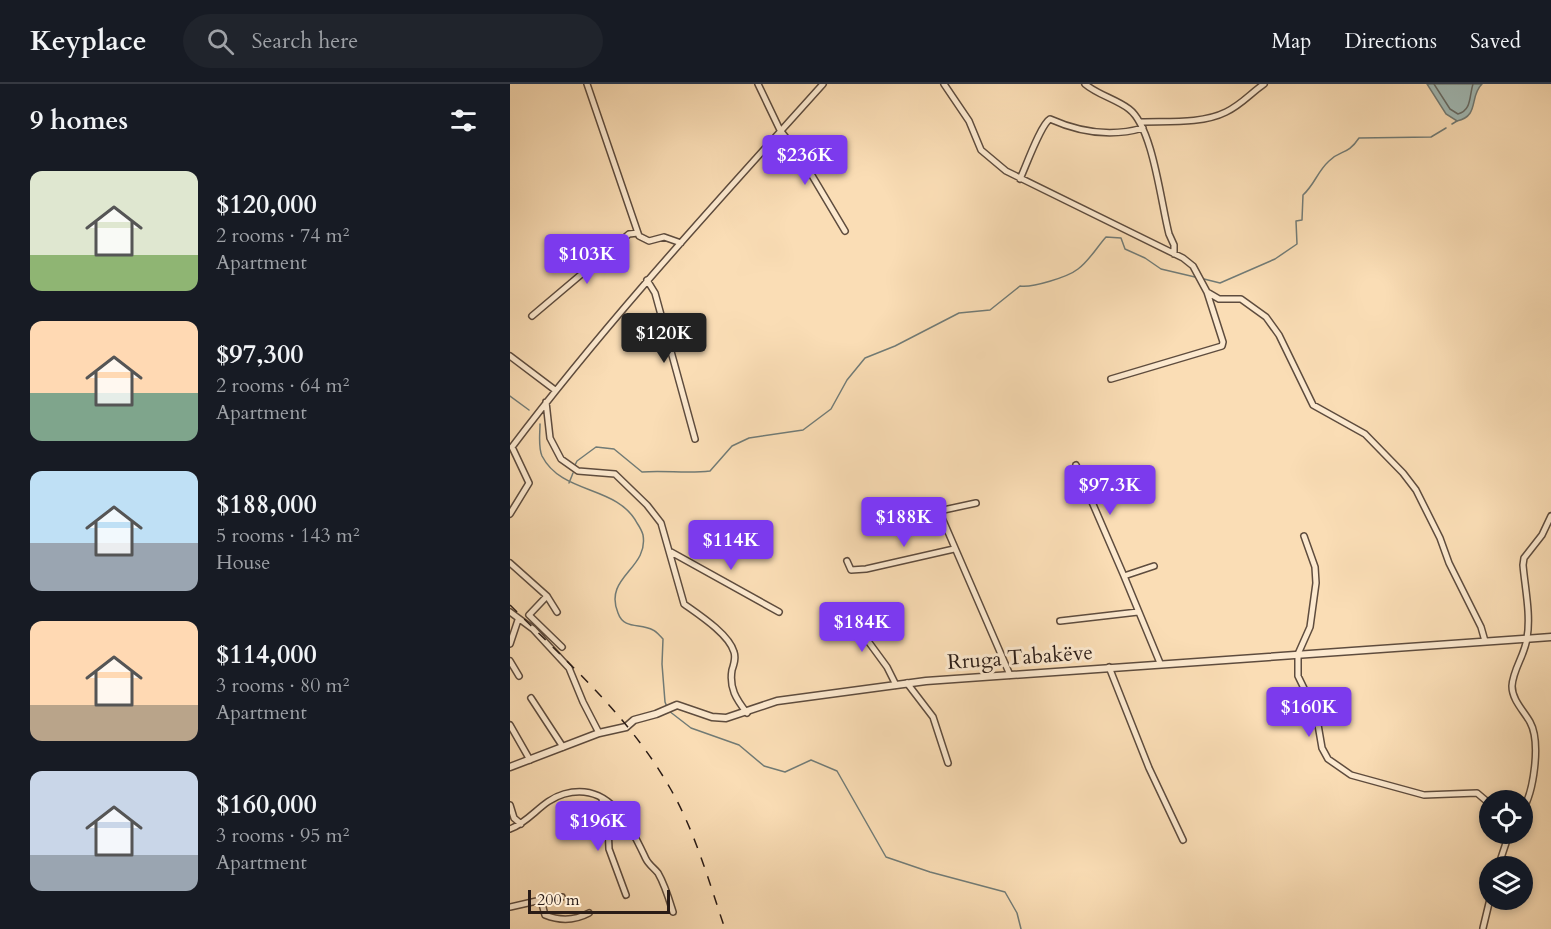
<!DOCTYPE html>
<meta charset="utf-8">
<style>
body{margin:0;font-family:Cardo,serif;background:#20242c;color:#f1f3f6;height:100vh;display:flex;flex-direction:column;font-size:22px;white-space:nowrap}
*{box-sizing:border-box;margin:0}
p{font-size:20px;color:#9ea1a6}
.icon{flex:none;width:33px;height:33px;fill:none;stroke:currentColor;stroke-width:2;stroke-linecap:round;stroke-linejoin:round}
.map{position:relative;flex:1;overflow:hidden}
.sheet{display:flex;flex-direction:column;background:#171b24;width:510px}
.sheet>*{flex:none}
.fabs{position:absolute;left:969px;top:706px;display:grid;gap:12px}
.fabs a{display:grid;place-items:center;width:54px;height:54px;border-radius:50%;background:#171b24;box-shadow:0 3px 9px #0003;font-size:30px}
.scale{position:absolute;left:18px;bottom:15px;width:142px;box-sizing:border-box;padding-left:6px;border:3px solid #2a1c17;border-top:0;font-size:16px;line-height:21px;white-space:nowrap;color:#2a1c17;-webkit-text-stroke:4px #fce9cf;paint-order:stroke}
.price{position:absolute;translate:-50% -51px;padding:0 14px;border-radius:6px;background:#7c3aed;color:#fff;font-size:20px;line-height:39px;filter:drop-shadow(0 2px 3px #0008)}
.price::after{content:'';position:absolute;left:50%;top:36px;width:18px;height:14px;margin-left:-9px;background:inherit;clip-path:polygon(0 0,100% 0,50% 100%)}
.price.active{background:#222;color:#fff}
ul{padding:0;list-style:none}
li{display:flex;align-items:center;gap:18px;height:150px;padding:0 30px}
li span{display:grid;place-items:center;flex:none;width:168px;height:120px;border-radius:12px;color:#555}
li>.icon{margin-inline-start:auto}
span .icon{width:72px;height:72px;fill:#fffc;stroke-width:1}
li b{font-size:26px}
h2{display:flex;justify-content:space-between;align-items:center;height:72px;padding:0 30px;font-size:26px}
header{display:flex;align-items:center;gap:36px;box-sizing:border-box;height:84px;padding:0 30px;background:#171b24;border-bottom:2px solid #363941}
header strong{font-size:28px}
nav{display:flex;gap:33px;margin-inline-start:auto;font-size:21px}
.search{width:420px;height:54px;background:#20242c;display:flex;align-items:center;gap:15px;box-sizing:border-box;padding:0 21px;border-radius:33px;color:#9ea1a6;font-size:22px}
main{display:flex;flex:1;min-height:0}
.map>svg:first-child{display:block}
.water{fill:#a1bab6;stroke:#717b76;stroke-width:1.5}
.lines{fill:none;stroke-linecap:round;stroke-linejoin:round}
.shore{stroke:#666b66;stroke-width:1.5}
.stream{stroke:#717b76;stroke-width:1.5}
.minor-casing{stroke:#5e4c3e;stroke-width:8}
.tertiary-casing{stroke:#5e4c3e;stroke-width:9}
.minor{stroke:#fce9cf;stroke-width:5}
.tertiary{stroke:#fce9cf;stroke-width:6}
.rail{stroke:#2a1c17;stroke-width:1.5;stroke-dasharray:10 10;stroke-linecap:butt}
.labels{text-anchor:middle;stroke-width:6;stroke-linejoin:round;paint-order:stroke}
.street-label{font-size:21px;fill:#2a1c17;stroke:#fce9cf}
</style>
<header>
<strong>Keyplace</strong>
<div class="search"><svg class="icon" aria-label="search" viewBox="0 0 24 24"><circle cx="10" cy="10" r="6"/><path d="M15 15l6 6"/></svg>Search here</div>
<nav><a>Map</a><a>Directions</a><a>Saved</a></nav>
</header>
<main>
<section class="sheet">
<h2>9 homes<svg class="icon" aria-label="filters" viewBox="0 0 24 24"><path d="M4 7h16M4 17h16"/><circle cx="9" cy="7" r="2"/><circle cx="15" cy="17" r="2"/></svg></h2>
<ul>
<li><span style="background:linear-gradient(#dfe7d0 70%,#8fb573 0)"><svg class="icon" aria-label="home" viewBox="0 0 24 24"><path d="M3 11l9-7 9 7M6 9v11h12V9"/></svg></span><div><b>$120,000</b><p>2 rooms · 74 m²</p><p>Apartment</p></div></li>
<li><span style="background:linear-gradient(#ffd9b3 60%,#7fa58c 0)"><svg class="icon" aria-label="home" viewBox="0 0 24 24"><path d="M3 11l9-7 9 7M6 9v11h12V9"/></svg></span><div><b>$97,300</b><p>2 rooms · 64 m²</p><p>Apartment</p></div></li>
<li><span style="background:linear-gradient(#bfe0f5 60%,#9aa5b1 0)"><svg class="icon" aria-label="home" viewBox="0 0 24 24"><path d="M3 11l9-7 9 7M6 9v11h12V9"/></svg></span><div><b>$188,000</b><p>5 rooms · 143 m²</p><p>House</p></div></li>
<li><span style="background:linear-gradient(#ffd9b3 70%,#b9a48a 0)"><svg class="icon" aria-label="home" viewBox="0 0 24 24"><path d="M3 11l9-7 9 7M6 9v11h12V9"/></svg></span><div><b>$114,000</b><p>3 rooms · 80 m²</p><p>Apartment</p></div></li>
<li><span style="background:linear-gradient(#c9d6e8 70%,#9aa5b1 0)"><svg class="icon" aria-label="home" viewBox="0 0 24 24"><path d="M3 11l9-7 9 7M6 9v11h12V9"/></svg></span><div><b>$160,000</b><p>3 rooms · 95 m²</p><p>Apartment</p></div></li>
</ul>
</section>
<div class="map">
<svg width="1041" height="845" viewBox="0 0 1041 845">
<rect width="100%" height="100%" fill="#faddb5"/>
<filter id="stains"><feTurbulence type="fractalNoise" baseFrequency=".00333" numOctaves="4"/><feColorMatrix values="0 0 0 0 .2 0 0 0 0 .09 0 0 0 0 .02 0 0 0 .5 -.17"/></filter>
<radialGradient id="worn" r=".72"><stop offset=".6" stop-color="#630" stop-opacity="0"/><stop offset="1" stop-color="#630" stop-opacity=".3"/></radialGradient>
<path class="water" d="M917,0H972C959,12 970,32 947,37L936,30Z"/>
<g class="lines">
<path class="shore" d="M924,0L940,25L948,30C962,26 959,12 963,0"/>
<path class="stream" d="M942,40L947,37
M694,195L710,199L765,175L787,160L786,137L792,136L793,111C805,100 807,88 819,77C831,65 837,72 849,54L921,53L936,44
M0,312L19,326
M30,340C30,350 28,363 32,372C52,411 107,401 127,439C129,442 132,447 133,451C139,485 93,493 108,529C114,546 130,539 143,546C146,547 150,552 153,555L152,580L155,618L157,623
M65,381L67,377L86,363L104,365L132,388C155,386 177,390 200,387L222,362L239,354L293,346L321,325L337,296L355,274L385,262L449,229L480,226L510,202C522,204 558,193 568,185C579,177 587,163 596,153L611,154L615,165L635,174L651,185L685,193
M59,399L63,389
M159,627L181,644L229,661L254,682L275,688L301,676L327,687L376,773L420,788L495,808L507,829L511,845"/>
<g class="minor-casing">
<path id="minor" d="M77,0L129,152L139,157L154,153L171,159
M248,0L270,46L291,73L335,147
M434,0L459,37L471,66L496,87L673,174L683,182L697,208L709,215H731L756,233L769,251L803,321L855,350L893,389L906,406L930,454L939,479L971,543L975,557
M575,0C588,11 606,15 619,25C643,43 651,120 659,150L664,161V170
M631,38C658,37 692,40 716,28C731,21 741,9 754,0
M510,95C516,82 531,40 540,35C569,48 602,53 633,44
M137,196L145,209L185,355
M22,232L119,150L128,149
M0,272L45,306
M601,295L712,262L713,258L697,208
M36,318L40,354L51,375L68,387L105,390L137,421L151,439L174,520C188,530 219,550 224,568C226,574 224,580 222,586C219,604 226,615 237,629
M566,381L614,492
M466,419L429,427L500,591
M0,430L19,399L2,363C98,236 207,118 313,0
M794,452L805,483L806,499L800,543L788,570V592L806,629L812,664L818,675L841,691L914,711L967,709L980,720
M161,468L269,528
M337,477L341,486L356,485L444,465
M0,479L37,512L47,528
M644,482L614,492L650,579
M37,512L19,531L52,563
M336,527L377,583L386,601
M0,528L23,545L59,584L73,618L89,649
M550,537L628,528
M0,560L8,536
M0,577L9,592
M599,583L639,684L673,756
M397,599L423,633L438,679
M21,614L53,663
M0,641L20,676
M92,715L98,742L99,765L116,811
M0,721L4,734L11,740
M1012,727C1024,708 1031,658 1020,638C1014,627 1002,616 1002,602C1003,585 1015,571 1017,554C1021,531 1015,504 1013,481L1014,474L1032,451L1041,432
M0,745C20,738 32,716 54,710C100,697 120,742 136,775C139,781 144,784 148,789C155,801 159,815 163,828
M988,783L999,750
M31,816L52,813
M0,823L31,816L35,831C50,837 64,837 79,829
M973,844L980,815"/>
</g>
<g class="tertiary-casing">
<path id="tertiary" d="M0,683L89,649L116,643L124,636L146,630L167,621L202,633L216,634L267,617L416,597L1041,553"/>
</g>
<use href="#minor" class="minor"/>
<use href="#tertiary" class="tertiary"/>
<path class="rail" d="M0,521C57,578 119,632 160,704C185,747 199,798 215,845"/>
</g>
<g class="labels">
<g class="street-label">
<text transform="translate(510 573) rotate(-4)" y="7">Rruga Tabakëve</text>
</g>
</g>
<rect width="100%" height="100%" filter="url(#stains)"/>
<rect width="100%" height="100%" fill="url(#worn)"/>
</svg>
<div class="fabs">
<a><svg class="icon" aria-label="locate" viewBox="0 0 24 24"><circle cx="12" cy="12" r="6"/><path d="M12 2v4M12 18v4M2 12h4M18 12h4"/></svg></a>
<a><svg class="icon" aria-label="layers" viewBox="0 0 24 24"><path d="M12 4l9 5-9 5-9-5zM3 14l9 5 9-5"/></svg></a>
</div>
<div class="scale">200 m</div>
<b class="price" style="left:295px;top:102px">$236K</b>
<b class="price" style="left:77px;top:201px">$103K</b>
<b class="price active" style="left:154px;top:280px">$120K</b>
<b class="price" style="left:600px;top:432px">$97.3K</b>
<b class="price" style="left:394px;top:464px">$188K</b>
<b class="price" style="left:221px;top:487px">$114K</b>
<b class="price" style="left:352px;top:569px">$184K</b>
<b class="price" style="left:799px;top:654px">$160K</b>
<b class="price" style="left:88px;top:768px">$196K</b>
</div>
</main>
